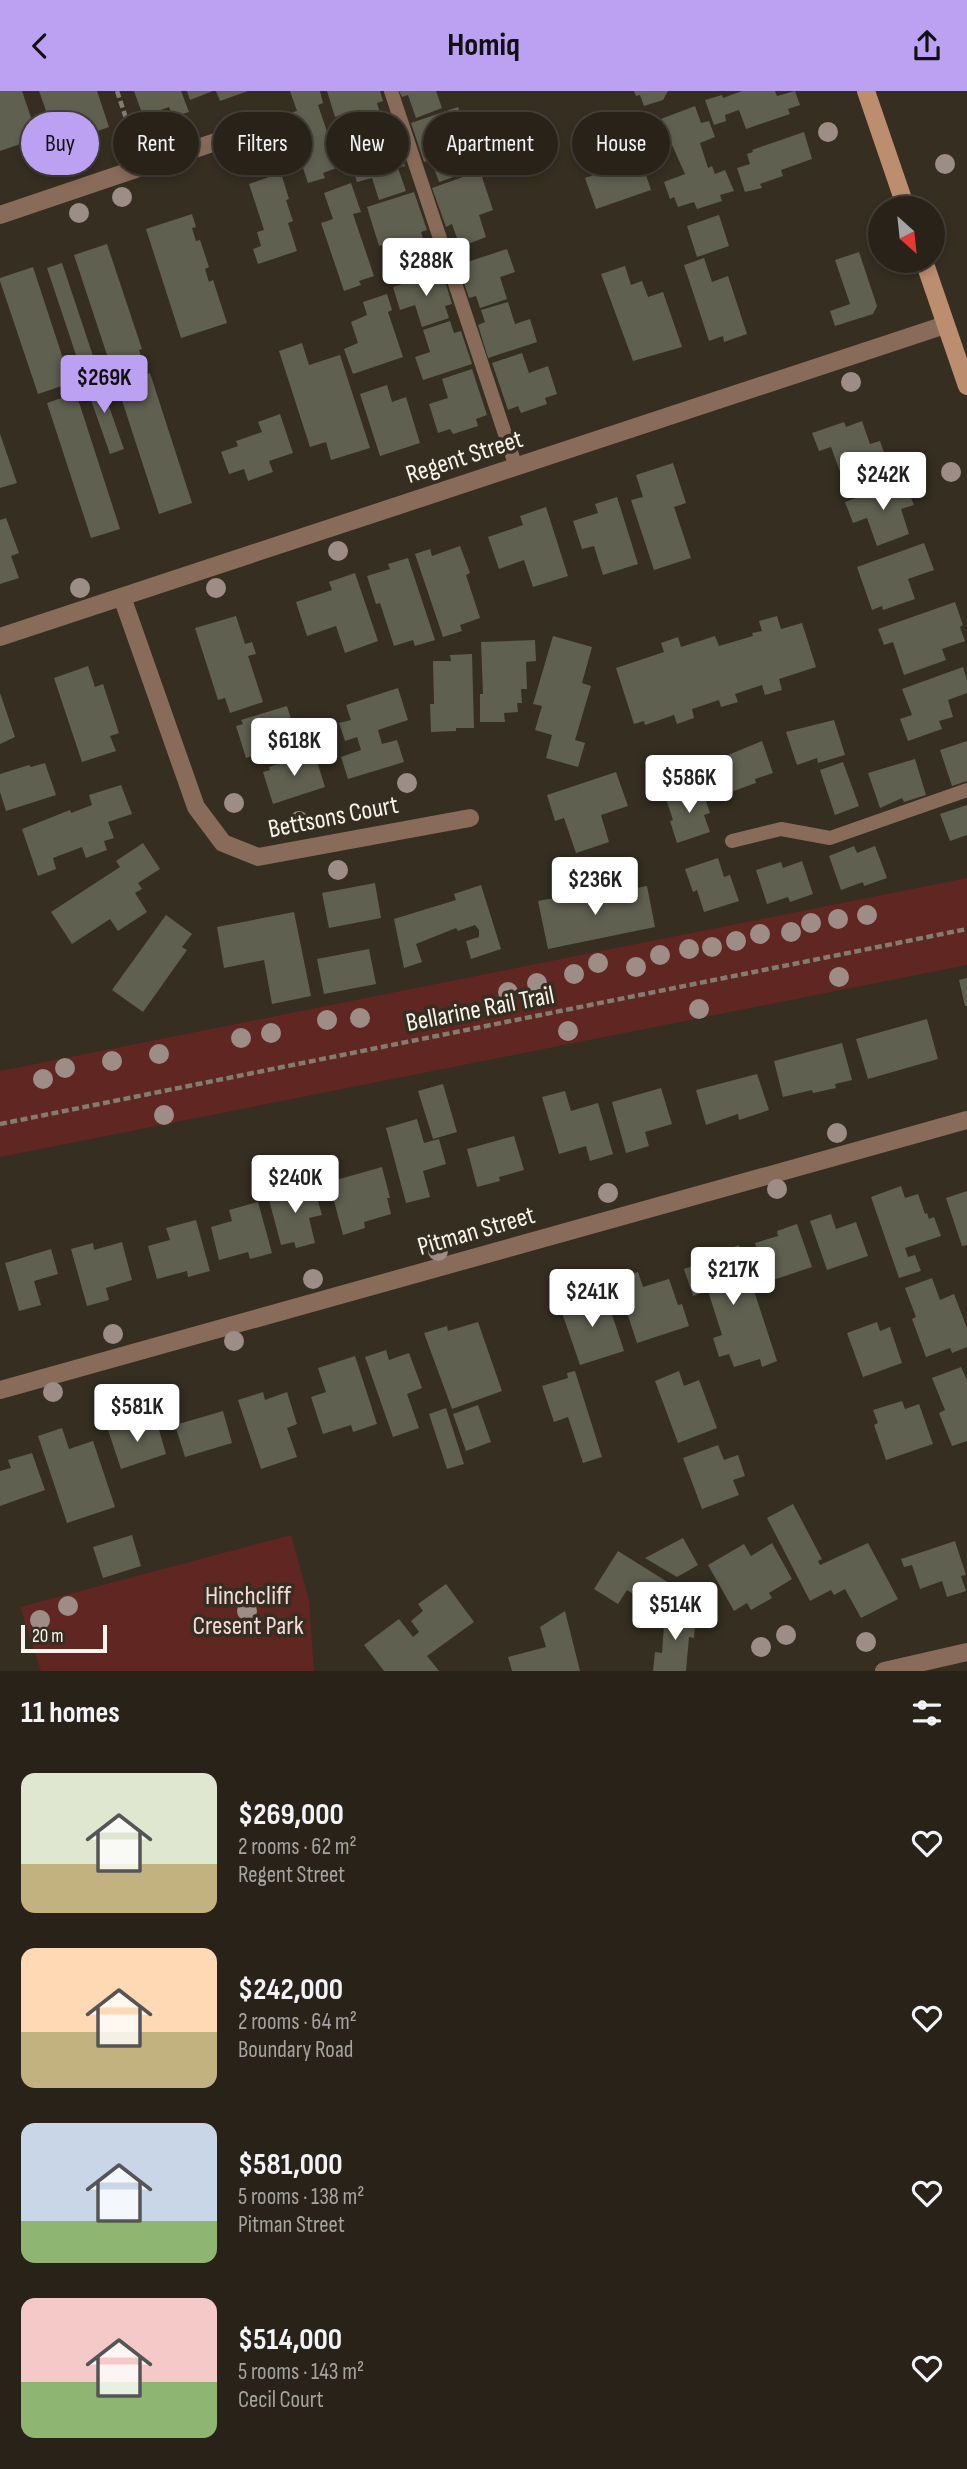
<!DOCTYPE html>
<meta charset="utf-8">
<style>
body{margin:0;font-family:"Sofia Sans Condensed",sans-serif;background:#302a22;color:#f1f3f6;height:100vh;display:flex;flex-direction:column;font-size:26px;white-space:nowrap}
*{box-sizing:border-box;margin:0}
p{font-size:23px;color:#a5a4a2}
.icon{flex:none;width:38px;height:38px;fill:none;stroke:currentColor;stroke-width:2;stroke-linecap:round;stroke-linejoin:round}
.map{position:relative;height:1580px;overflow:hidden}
.drawer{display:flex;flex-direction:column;background:#282219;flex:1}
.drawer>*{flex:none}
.top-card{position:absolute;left:21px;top:21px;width:926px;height:63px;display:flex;gap:14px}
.needle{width:46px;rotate:153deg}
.controls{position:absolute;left:868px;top:105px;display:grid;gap:14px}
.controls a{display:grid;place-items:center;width:77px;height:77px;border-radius:50%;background:#282219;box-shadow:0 4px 10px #0003,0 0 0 2px #443f38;font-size:35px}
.scale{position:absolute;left:21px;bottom:18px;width:86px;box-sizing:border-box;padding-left:7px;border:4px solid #f9f4ec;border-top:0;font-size:19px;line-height:24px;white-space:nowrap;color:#f9f4ec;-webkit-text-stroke:5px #352e21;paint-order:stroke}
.price{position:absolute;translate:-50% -60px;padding:0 16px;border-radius:7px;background:#fff;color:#222;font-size:23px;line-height:46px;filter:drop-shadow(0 2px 4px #0008)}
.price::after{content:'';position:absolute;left:50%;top:42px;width:21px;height:16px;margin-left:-10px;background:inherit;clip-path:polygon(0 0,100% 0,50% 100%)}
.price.current{background:#bca0f2;color:#111}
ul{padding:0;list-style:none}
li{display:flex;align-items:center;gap:21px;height:175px;padding:0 21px}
li span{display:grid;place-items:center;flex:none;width:196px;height:140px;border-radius:14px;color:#555}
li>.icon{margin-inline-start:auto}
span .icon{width:84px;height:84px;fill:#fffc;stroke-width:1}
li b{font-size:30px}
h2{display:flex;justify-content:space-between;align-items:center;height:84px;padding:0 21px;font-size:30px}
.tag{padding:0 24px;border-radius:32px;background:#282219;box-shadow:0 4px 10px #0003,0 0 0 2px #443f38;font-size:24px;line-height:63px}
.tag.current{background:#bca0f2;color:#111}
header{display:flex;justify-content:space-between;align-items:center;height:91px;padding:0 21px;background:#bca0f2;color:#111;font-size:32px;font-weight:700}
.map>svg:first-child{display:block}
.green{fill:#5f2622}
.building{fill:#606051}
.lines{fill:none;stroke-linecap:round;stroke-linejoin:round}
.path{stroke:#827c71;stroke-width:4.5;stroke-dasharray:7 3.5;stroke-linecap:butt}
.lane{stroke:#896b59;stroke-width:14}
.street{stroke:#896b59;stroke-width:18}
.secondary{stroke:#bc8d6f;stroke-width:18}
.tree{fill:#9e8d86}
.labels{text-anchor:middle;stroke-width:7;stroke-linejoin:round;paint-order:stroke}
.street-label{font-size:26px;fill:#f9f4ec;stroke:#352e21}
.park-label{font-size:26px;fill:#f4dbd9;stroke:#352e21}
</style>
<header><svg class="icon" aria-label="back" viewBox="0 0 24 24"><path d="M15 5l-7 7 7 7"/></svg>Homiq<svg class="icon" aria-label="share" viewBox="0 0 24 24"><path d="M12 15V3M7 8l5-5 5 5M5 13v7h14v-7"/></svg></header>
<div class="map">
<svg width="967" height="1580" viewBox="0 0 967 1580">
<rect width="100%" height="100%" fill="#352e21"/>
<path class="green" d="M967,787V874L0,1066V980Z
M291,1444L309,1509L314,1580H41L20,1516Z"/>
<path class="building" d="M0,0H22L38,47L0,60Z
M39,0H97L109,36L72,49L69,40L55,45Z
M134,0H181L189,21L173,26L169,16L143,25Z
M187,0H213L190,9Z
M216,0H248L220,10Z
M290,0H320L323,12L318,14L339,76L323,82L325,87L308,92L285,23L297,20Z
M327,0H380L383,10L377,12L384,35L358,44L350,21L335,26Z
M399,0H436L442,17L416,27L408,4L402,6Z
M634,0H668L663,9L644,15L640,4L636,5Z
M742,0H775L777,5L795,0L800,14L788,18L790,23L746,38L739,19L725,24L726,30L714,34L705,9L722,4L723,7Z
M695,15L701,32L709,30L715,46L700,52L708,77L712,75L715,83L725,79L734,100L720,104L722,110L697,118L694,111L678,116L674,106L670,108L664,91L685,83L672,54L659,59L655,49L651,50L645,34Z
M458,16L472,54L457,60L465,82L439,91L431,69L424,71L411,32Z
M628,30L651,99L596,118L585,87L621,75L608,37Z
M392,36L405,75L398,77L406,100L379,109L372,87L357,91L344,52Z
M804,41L812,68L781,79L783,85L760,93L762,97L745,101L737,77L750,73L747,63L753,61L752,59Z
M480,80L493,119L479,124L486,146L460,156L452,133L446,136L432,97Z
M281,82L289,108L286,109L293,130L288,132L297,160L258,173L253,158L261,155L257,141L264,139L249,93Z
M351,92L361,121L353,123L374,185L359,190L361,194L344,200L321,132L333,128L324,102Z
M414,101L427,139L421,141L428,164L402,173L394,151L379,155L367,116Z
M192,123L196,136L192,137L196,150L200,149L209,176L205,178L209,191L213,189L227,232L181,247L146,138Z
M719,124L729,155L697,166L687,135Z
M107,153L142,258L139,259L146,279L123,287L117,267L109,270L74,164Z
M507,158L515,181L500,186L507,208L480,217L476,205L469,207L458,174Z
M859,161L877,215L873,223L835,235L830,220L850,213L835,169Z
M704,167L712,191L728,185L747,243L724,251L723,245L709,250L684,174Z
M62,172L95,271L80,276L47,177Z
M625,175L631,194L642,190L648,206L663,201L682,256L633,270L601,183Z
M33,176L71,292L38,303L0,190V187Z
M442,180L452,213L445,215L449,227L422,236L415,214L400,219L393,196Z
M387,203L392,219L388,221L403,266L353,283L344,258L358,252L351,231L367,224L363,211Z
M508,211L515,233L530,228L537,251L488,267L478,234L485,231L481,219Z
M450,230L454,242L461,240L472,273L423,289L415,266L430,261L423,239Z
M302,252L309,274L340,264L370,357L331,369L326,351L310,356L279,260Z
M522,262L529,282L548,275L557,303L545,307L547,313L521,322L518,315L508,319L492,272Z
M472,278L487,324L476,328L478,335L453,343L450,338L438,342L429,313L448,307L442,288Z
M150,282L192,412L159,423L117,294Z
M98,284L124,358L110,363L84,289Z
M387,294L392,311L406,306L420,352L380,365L360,303Z
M76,302L120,438L91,447L47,312Z
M280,323L293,362L269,370L273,381L248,390L244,378L229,383L221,361L238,355L236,350L262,341L258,331Z
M862,330L870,353L880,350L888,373L843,389L831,356L819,360L812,342L844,331L846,336Z
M0,343L17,392L0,397Z
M673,372L686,412L674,416L691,467L654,479L631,409L643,406L636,384Z
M904,389L914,414L901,418L909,443L877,455L867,427L853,432L845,411Z
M617,406L638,473L603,484L594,455L582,458L573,430L598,422L595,413Z
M546,416L568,485L533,496L524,469L499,478L488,446L523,434L520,425Z
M6,427L19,462L11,465L19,487L0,493V429Z
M924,452L934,479L908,488L915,508L883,519L882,515L872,519L857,476Z
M460,455L470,482L466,484L480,527L460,534L462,540L443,546L415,463L430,458L432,465Z
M408,467L435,549L415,555L413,549L394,555L380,512L376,513L367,485L390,478L388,473Z
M355,482L378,550L345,562L336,535L307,545L296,511L332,499L329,491Z
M955,511L963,534L960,536L965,550L942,558L946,569L904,584L893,551L884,554L878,538Z
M236,525L245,553L252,551L256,563L248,565L263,611L230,622L225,607L218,609L195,537Z
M777,525L781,538L802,532L816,576L779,588L782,599L765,604L762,594L735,603L738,611L721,616L719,609L692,618L694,627L677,633L674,624L645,634L644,630L634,633L616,577L664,561L661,552L678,546L681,556L715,545L719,555L753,545L752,542L762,540L759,530Z
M553,545L592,556L582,592L591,595L575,649L585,652L578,676L546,667L552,644L535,639L542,615L533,613Z
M535,549L536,570L526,571L527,598H521L522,612H517L518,621L504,622L505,631H480V603H483L481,551Z
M472,563L474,637H456V640L431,641L430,613H434L433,570H451L450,564Z
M88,575L95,596L103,593L119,642L110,645L116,660L82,671L54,587Z
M963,576L967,589V602L948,609L953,626L939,630L942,638L908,650L900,628L912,624L902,598Z
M398,597L408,629L378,639L382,653L397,649L404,671L348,688L341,666L361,659L357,646L345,650L339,632L351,629L346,614Z
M0,602L15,646L0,653Z
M287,615L298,651L246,667L236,635L243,633L241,629Z
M834,629L845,664L818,672L817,667L797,674L786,641Z
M762,650L773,682L755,688L756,692L728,702L716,669Z
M967,650V690L952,695L940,659Z
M314,661L325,696L273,713L263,681L270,679L269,676Z
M915,668L926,704L904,711L902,707L880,717L868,682Z
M843,671L859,715L835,724L820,679Z
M45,672L56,704L6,720L0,701V683L29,674L31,676Z
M616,681L628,715L601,724L609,751L576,762L564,727L555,730L547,704Z
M121,694L132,723L108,731L114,747L104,750L107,759L86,767L82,756L53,767L56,778L38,785L22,738L70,719L71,722L92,714L89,704Z
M701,696L710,722L704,724L710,741L677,752L670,730L673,729L666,708Z
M967,714V744L950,750L940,723Z
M143,752L160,778L138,792L142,798L135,802L147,821L118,840L110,828L72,853L51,821L120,776L116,770Z
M854,755L857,762L875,755L887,787L864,795L863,791L841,799L829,765Z
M718,767L724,786L730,784L739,810L704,821L697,799L693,801L685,778Z
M802,770L813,803L790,811L788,806L767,813L756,779L781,771L783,777Z
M375,792L381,827L329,837L322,802Z
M481,794L501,858L471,868L466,850L479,846V839L475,834L458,840L456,837L416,853L422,871L404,877L394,828L456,809L454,803Z
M647,795L655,836L548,858L538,810L571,804L572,810Z
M294,821L311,905L272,913L264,869L224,877L217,836Z
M166,824L192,843L182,856L187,859L143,921L112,899Z
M369,858L376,893L324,903L317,868Z
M967,887V915H965L959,889Z
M927,928L938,968L868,988L856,948Z
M842,952L852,989L835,993L836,997L813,1002L812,999L783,1006L774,970Z
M757,983L769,1019L739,1029L738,1023L706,1034L696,999Z
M443,993L457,1041L433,1048L418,1000Z
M661,997L672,1033L645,1041L649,1055L626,1062L612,1011Z
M565,1000L571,1020L598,1012L613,1063L590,1070L586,1055L559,1063L542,1006Z
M417,1028L424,1052L439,1048L446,1073L423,1080L430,1106L406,1112L386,1037Z
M514,1045L524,1079L499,1086L500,1090L477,1096L467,1058Z
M382,1076L390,1107H387L391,1123L364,1131L365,1137L343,1144L329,1091Z
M313,1093L322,1124L309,1127L315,1152L296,1157L294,1151L281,1154L268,1105Z
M901,1095L905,1107L918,1103L925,1123L927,1122L929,1128L934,1126L941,1145L905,1157L908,1166L915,1164L921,1180L899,1187L871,1106Z
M967,1100V1154L962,1155L946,1107Z
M258,1111L272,1162L250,1168L248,1161L219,1169L211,1136L232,1130L229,1119Z
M831,1123L836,1138L856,1131L868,1165L827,1179L810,1130Z
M196,1129L210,1180L188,1186L187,1180L157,1188L148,1155L170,1149L166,1137Z
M797,1133L812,1176L767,1191L755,1152L778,1145L777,1140Z
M122,1151L132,1189L106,1197L109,1209L87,1215L71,1158L93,1152L94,1159Z
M739,1154L777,1270L762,1276L760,1268L734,1276L729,1263L719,1266L713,1247L722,1244L708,1200L693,1205L684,1178L710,1169L708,1164Z
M51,1158L58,1183L34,1190L41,1214L19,1220L5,1172Z
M638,1181L643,1196L669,1188L678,1214L682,1213L689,1235L637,1252L616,1188Z
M932,1187L940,1209L954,1203L967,1237V1256L952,1262L950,1257L926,1266L912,1228L916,1226L905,1197Z
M606,1205L624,1260L580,1274L559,1213L582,1206L584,1213Z
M478,1231L502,1300L452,1318L424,1242L447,1235L448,1240Z
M877,1231L880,1240L890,1236L902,1272L863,1286L847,1242Z
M386,1259L389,1269L409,1262L422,1297L407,1303L419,1337L393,1346L365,1266Z
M355,1265L377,1333L353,1341L351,1334L323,1343L311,1306L326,1301L318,1277Z
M961,1276L967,1289V1350L952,1355L939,1322L945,1319L932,1287Z
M575,1280L602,1366L583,1372L568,1326L554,1331L542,1295L568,1287L567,1282Z
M679,1280L684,1295L699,1289L717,1337L678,1352L655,1290Z
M263,1301L265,1309L287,1301L297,1333L287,1337L297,1366L261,1378L238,1309Z
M902,1310L905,1318L919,1313L933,1353L886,1369L874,1334L878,1332L873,1319Z
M478,1314L491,1351L466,1360L453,1323Z
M446,1317L464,1373L447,1378L429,1323Z
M223,1320L232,1352L185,1366L175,1334Z
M132,1332L134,1339L157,1332L166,1363L121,1378L108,1339Z
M62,1337L69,1358L93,1350L115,1416L67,1432L38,1345Z
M718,1354L724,1369L738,1364L745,1385L733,1389L739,1404L702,1418L683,1367Z
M32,1362L45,1399L0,1415V1380L11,1377L8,1369Z
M793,1413L822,1468L818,1470L820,1474L868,1452L898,1508L861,1527L845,1498L834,1504L831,1499L810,1510L767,1427Z
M132,1444L141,1475L103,1487L93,1456Z
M683,1447L698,1474L677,1486L645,1467Z
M955,1450L966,1484L961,1485L966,1500L947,1506L942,1490L920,1498L912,1474L904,1476L901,1468Z
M772,1452L792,1488L769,1502L772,1507L751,1519L747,1512L734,1520L708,1474L744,1453L751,1465Z
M618,1460L669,1492L661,1504L654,1500L647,1512L627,1499L618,1513L594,1498Z
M446,1493L474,1531L427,1565L439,1580H384L364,1554L399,1528L413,1546L419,1541L411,1530L423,1520L418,1513Z
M565,1520L580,1580H512L508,1566L546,1556L540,1536Z
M665,1521L696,1524L694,1547L689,1546L686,1580H653L655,1561L662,1562Z"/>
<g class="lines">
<path class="path" d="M117,0L132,45
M0,1033L967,838"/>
<path class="lane" d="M391,0L516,376
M732,750L781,738L830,747L967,699"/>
<path class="street" d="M0,124L257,37
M122,506L196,716L223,752L258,766L470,727
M0,546L945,234
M0,1299L967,1029
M884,1580L967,1561"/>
<path class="secondary" d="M866,0L906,117
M924,170L967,295"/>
</g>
<g class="tree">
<circle cx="828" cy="41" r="10"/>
<circle cx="945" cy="73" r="10"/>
<circle cx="122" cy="106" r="10"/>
<circle cx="79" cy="122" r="10"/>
<circle cx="851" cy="291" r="10"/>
<circle cx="951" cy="381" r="10"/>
<circle cx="338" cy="460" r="10"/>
<circle cx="80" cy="497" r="10"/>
<circle cx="216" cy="497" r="10"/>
<circle cx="407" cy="692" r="10"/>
<circle cx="234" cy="712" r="10"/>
<circle cx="299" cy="730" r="10"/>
<circle cx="338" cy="779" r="10"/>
<circle cx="867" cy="824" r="10"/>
<circle cx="838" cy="828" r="10"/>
<circle cx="811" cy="832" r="10"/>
<circle cx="791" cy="841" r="10"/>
<circle cx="760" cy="843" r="10"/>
<circle cx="736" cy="850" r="10"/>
<circle cx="712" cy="856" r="10"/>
<circle cx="689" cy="858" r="10"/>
<circle cx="660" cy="864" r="10"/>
<circle cx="598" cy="872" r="10"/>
<circle cx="636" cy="876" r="10"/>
<circle cx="574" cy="883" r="10"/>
<circle cx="839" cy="886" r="10"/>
<circle cx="537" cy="892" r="10"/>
<circle cx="508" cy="901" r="10"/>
<circle cx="699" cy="918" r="10"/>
<circle cx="360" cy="927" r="10"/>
<circle cx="327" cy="929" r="10"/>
<circle cx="568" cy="940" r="10"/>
<circle cx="271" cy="942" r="10"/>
<circle cx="241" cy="947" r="10"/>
<circle cx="159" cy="963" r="10"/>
<circle cx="112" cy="970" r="10"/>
<circle cx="65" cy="977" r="10"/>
<circle cx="43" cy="988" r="10"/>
<circle cx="164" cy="1024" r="10"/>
<circle cx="837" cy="1042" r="10"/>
<circle cx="777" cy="1098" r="10"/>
<circle cx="608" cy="1102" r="10"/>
<circle cx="438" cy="1160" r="10"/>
<circle cx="313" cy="1188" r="10"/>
<circle cx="113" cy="1243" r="10"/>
<circle cx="234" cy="1250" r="10"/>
<circle cx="53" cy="1301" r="10"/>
<circle cx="68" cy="1515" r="10"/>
<circle cx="247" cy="1520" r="10"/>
<circle cx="40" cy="1529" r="10"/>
<circle cx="786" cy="1544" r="10"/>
<circle cx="866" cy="1551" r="10"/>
<circle cx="761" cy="1556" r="10"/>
</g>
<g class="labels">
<g class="street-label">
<text transform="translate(464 365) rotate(-18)" y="9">Regent Street</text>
<text transform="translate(333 725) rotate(-11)" y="9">Bettsons Court</text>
<text transform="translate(480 917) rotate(-11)" y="9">Bellarine Rail Trail</text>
<text transform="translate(476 1139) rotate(-16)" y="9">Pitman Street</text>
</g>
<g class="park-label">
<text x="248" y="1513">Hinchcliff<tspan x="248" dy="30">Cresent Park</tspan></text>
</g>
</g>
</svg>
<div class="controls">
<a><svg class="needle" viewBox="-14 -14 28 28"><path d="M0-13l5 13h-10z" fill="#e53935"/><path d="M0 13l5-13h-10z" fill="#a5a4a2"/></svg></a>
</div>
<div class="scale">20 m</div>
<b class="price" style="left:426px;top:207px">$288K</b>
<b class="price current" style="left:104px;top:324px">$269K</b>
<b class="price" style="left:883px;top:421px">$242K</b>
<b class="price" style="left:294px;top:687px">$618K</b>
<b class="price" style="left:689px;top:724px">$586K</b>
<b class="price" style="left:595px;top:826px">$236K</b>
<b class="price" style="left:295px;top:1124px">$240K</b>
<b class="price" style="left:733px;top:1216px">$217K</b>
<b class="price" style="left:592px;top:1238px">$241K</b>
<b class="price" style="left:137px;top:1353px">$581K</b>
<b class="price" style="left:675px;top:1551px">$514K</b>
<div class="top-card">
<a class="tag current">Buy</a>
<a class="tag">Rent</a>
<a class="tag">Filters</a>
<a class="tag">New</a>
<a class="tag">Apartment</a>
<a class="tag">House</a>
</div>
</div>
<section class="drawer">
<h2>11 homes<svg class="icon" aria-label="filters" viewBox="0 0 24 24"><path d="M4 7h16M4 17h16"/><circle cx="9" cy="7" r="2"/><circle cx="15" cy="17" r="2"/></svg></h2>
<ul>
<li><span style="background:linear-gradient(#dfe7d0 65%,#c2b280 0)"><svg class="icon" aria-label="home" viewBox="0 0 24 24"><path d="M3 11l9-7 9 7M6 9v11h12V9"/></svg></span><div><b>$269,000</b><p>2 rooms · 62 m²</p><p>Regent Street</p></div><svg class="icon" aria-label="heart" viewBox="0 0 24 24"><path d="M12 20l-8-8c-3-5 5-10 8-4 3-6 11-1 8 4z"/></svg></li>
<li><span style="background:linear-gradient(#ffd9b3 60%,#c2b280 0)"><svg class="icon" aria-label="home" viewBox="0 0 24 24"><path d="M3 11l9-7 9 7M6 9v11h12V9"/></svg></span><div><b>$242,000</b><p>2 rooms · 64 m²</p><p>Boundary Road</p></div><svg class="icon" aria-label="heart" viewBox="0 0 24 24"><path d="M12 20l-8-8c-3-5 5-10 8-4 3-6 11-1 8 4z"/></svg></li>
<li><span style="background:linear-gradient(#c9d6e8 70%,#8fb573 0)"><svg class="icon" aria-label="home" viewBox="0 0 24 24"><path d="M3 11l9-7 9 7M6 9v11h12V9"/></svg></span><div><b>$581,000</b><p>5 rooms · 138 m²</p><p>Pitman Street</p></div><svg class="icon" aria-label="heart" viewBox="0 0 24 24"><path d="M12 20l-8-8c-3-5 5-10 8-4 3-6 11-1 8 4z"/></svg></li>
<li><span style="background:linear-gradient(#f6c9c9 60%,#8fb573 0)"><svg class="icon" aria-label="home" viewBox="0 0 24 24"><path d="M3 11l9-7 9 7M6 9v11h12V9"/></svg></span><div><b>$514,000</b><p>5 rooms · 143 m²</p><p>Cecil Court</p></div><svg class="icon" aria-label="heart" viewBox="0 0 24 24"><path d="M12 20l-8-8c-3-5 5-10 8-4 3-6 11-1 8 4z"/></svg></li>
</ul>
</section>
